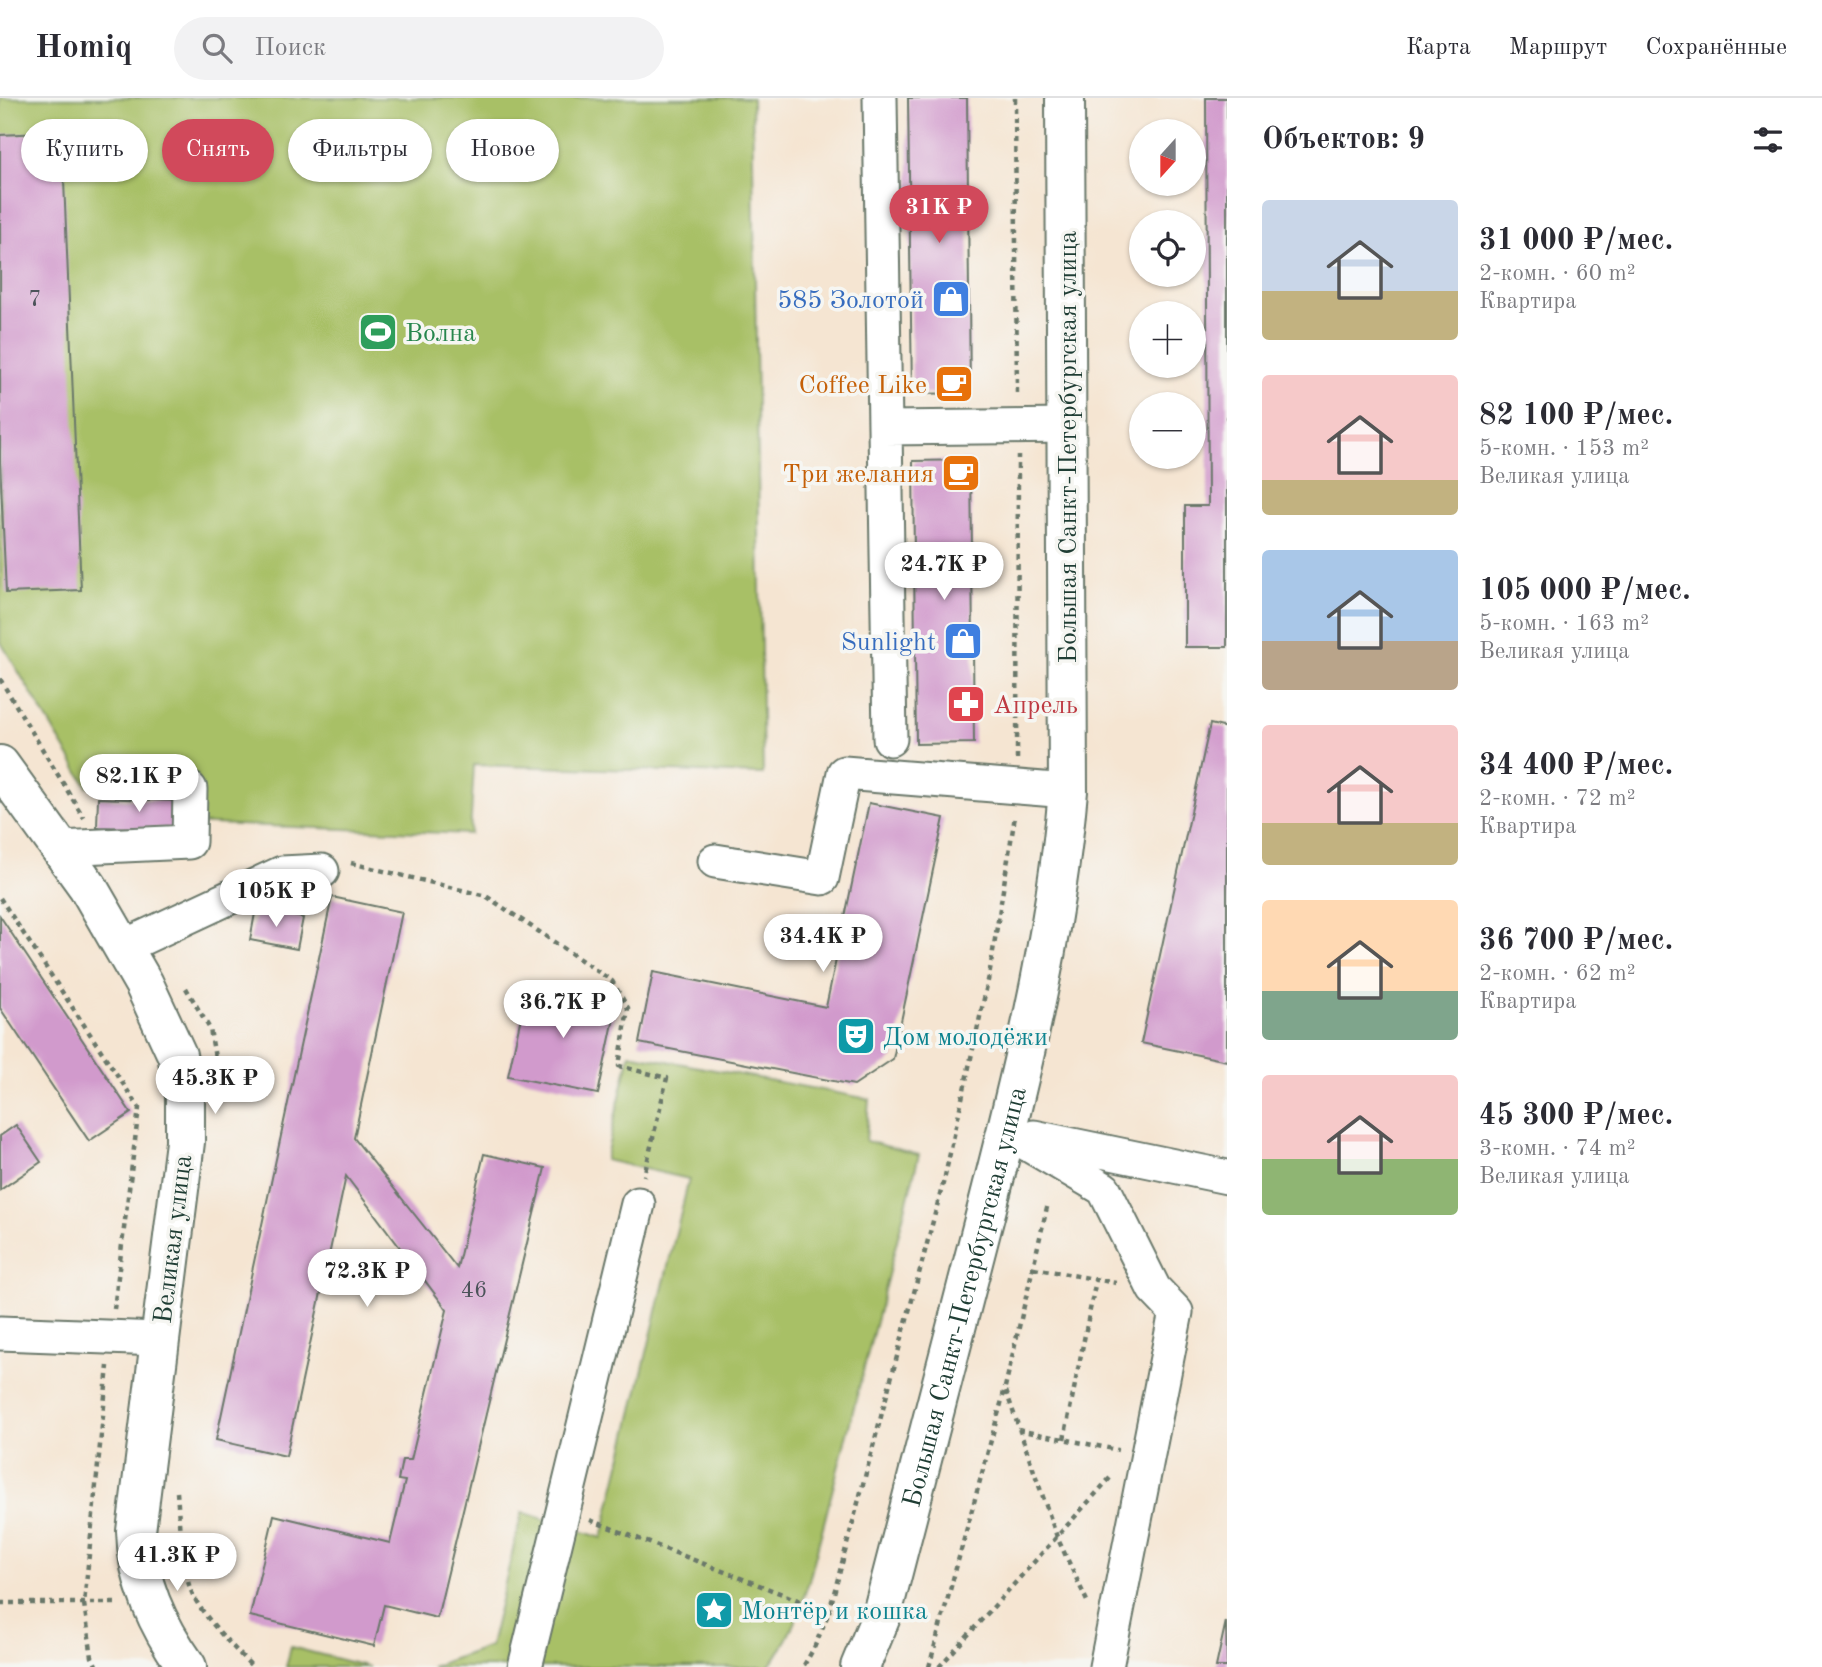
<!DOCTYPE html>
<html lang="ru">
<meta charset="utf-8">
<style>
body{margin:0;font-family:"Old Standard TT",serif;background:#f2f2f3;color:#2b2b33;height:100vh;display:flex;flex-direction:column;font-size:26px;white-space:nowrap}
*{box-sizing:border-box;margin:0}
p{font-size:23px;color:#7c7c81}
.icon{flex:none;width:38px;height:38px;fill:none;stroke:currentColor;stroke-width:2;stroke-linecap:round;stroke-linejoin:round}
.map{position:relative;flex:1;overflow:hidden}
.drawer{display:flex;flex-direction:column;background:#fff;width:595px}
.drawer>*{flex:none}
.banner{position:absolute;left:21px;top:21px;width:665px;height:63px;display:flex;gap:14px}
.needle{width:46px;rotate:201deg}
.controls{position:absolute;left:1129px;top:21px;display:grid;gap:14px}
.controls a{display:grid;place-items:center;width:77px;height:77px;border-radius:50%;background:#fff;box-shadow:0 2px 5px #0004;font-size:35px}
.price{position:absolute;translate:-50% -60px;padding:0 16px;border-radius:24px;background:#fff;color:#222;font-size:23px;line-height:46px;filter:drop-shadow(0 2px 4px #0008)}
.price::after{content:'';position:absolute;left:50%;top:42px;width:21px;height:16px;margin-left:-10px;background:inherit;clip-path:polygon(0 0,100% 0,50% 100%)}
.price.on{background:#d1495b;color:#fff}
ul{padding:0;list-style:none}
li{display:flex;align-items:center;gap:21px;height:175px;padding:0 35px}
li span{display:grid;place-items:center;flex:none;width:196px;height:140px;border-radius:7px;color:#555}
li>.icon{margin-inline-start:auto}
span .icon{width:84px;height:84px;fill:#fffc;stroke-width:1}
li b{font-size:30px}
h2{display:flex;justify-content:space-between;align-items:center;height:84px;padding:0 35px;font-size:30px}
.chip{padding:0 24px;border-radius:32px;background:#fff;box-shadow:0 2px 5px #0004;font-size:24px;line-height:63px}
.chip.on{background:#d1495b;color:#fff}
header{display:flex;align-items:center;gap:42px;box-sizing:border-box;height:98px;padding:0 35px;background:#fff;border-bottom:2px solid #e1e1e2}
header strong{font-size:33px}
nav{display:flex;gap:38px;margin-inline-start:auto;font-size:24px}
.search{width:490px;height:63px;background:#f2f2f3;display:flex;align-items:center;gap:18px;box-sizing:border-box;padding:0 24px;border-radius:38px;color:#7c7c81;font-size:26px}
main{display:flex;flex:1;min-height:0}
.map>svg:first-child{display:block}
.green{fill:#a8c066;stroke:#647e4d;stroke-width:2}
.building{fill:#d19acc}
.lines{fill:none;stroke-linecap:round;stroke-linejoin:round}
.minor-casing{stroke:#6a786b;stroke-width:37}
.major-casing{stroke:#6a786b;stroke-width:42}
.path{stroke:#6a786b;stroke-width:4.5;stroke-dasharray:5 5;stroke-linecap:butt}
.minor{stroke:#fff;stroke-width:33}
.major{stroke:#fff;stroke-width:38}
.labels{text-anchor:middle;stroke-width:7;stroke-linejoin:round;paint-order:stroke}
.number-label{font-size:23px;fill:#4c545a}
.shop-label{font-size:26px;fill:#366cbe;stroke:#f6f6f2;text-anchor:end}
.leisure-label{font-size:26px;fill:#27864d;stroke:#f6f6f2;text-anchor:start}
.food-label{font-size:26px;fill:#c56008;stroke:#f6f6f2;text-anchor:end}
.street-label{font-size:26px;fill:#1f3d34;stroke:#f6f6f2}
.health-label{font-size:26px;fill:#be3a42;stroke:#f6f6f2;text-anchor:start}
.culture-label{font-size:26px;fill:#0d838f;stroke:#f6f6f2;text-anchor:start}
</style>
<header>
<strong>Homiq</strong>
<div class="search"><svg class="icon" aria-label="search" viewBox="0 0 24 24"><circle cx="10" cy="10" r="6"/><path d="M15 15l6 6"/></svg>Поиск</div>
<nav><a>Карта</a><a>Маршрут</a><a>Сохранённые</a></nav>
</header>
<main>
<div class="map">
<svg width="1227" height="1569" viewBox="0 0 1227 1569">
<rect width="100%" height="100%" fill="#f6f6f2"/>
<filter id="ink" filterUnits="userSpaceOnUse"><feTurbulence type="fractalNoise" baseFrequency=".0143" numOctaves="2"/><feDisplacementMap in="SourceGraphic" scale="14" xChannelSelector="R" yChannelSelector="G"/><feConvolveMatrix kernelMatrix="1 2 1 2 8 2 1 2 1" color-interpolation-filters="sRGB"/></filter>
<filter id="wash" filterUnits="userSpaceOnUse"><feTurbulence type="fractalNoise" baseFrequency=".00686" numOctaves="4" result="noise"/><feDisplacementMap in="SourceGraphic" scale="28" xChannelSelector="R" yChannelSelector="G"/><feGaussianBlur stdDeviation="1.57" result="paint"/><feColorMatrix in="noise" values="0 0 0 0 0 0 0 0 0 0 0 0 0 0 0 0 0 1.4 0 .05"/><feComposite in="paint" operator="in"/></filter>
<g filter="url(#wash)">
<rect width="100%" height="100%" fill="#f5e5d2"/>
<path class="green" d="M0,0H752L763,676L474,667L470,736L187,725L179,690L87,688L0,543Z
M630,956L869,1001L866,1043L919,1057L809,1483C799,1514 789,1544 768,1569H431L490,1548L522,1414L602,1440L689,1081L605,1062Z
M291,1549L369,1569H286Z"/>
<g id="blocks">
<path class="building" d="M908,0H967L970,295L912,296Z
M1206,0H1227V549H1185V408H1208Z
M62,34L81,492L6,495L0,363V37Z
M971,362L974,645L916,646L913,363Z
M1210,626L1227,630V963L1141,945Z
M98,700L181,703L180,731L97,729Z
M869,705L944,720L893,961L854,987L639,945L653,874L826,909Z
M332,799L402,814L354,1040L457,1170L484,1056L545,1070L437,1520L384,1507L374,1548L250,1518L274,1417L390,1445L405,1383L398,1382L402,1362H411L447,1212L346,1078L286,1358L216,1342Z
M256,810L303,820L297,851L250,842Z
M0,818L131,1015L89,1043L0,910Z
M528,887L617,906L598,996L508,978Z
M16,1027L41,1064L0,1092V1038Z
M1226,1523L1227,1569H1216Z"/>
</g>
</g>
<g filter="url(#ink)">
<use href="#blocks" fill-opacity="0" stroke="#6a786b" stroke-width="2"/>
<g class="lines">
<g class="minor-casing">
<path id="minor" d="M880,0L885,330L1066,328
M885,330L890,641
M59,750L189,744L190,691
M715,763L822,780L844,675L1068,693
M123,849L282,775L322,773
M1007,1034L1104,1091L1154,1191L1176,1214L1106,1569
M1034,1039L1227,1079
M0,1235L159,1241
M525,1569L638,1106"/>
</g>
<g class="major-casing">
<g id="major">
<path d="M0,667L88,789L144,886L177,957L185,998V1044L136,1433C137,1484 158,1528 187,1569"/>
<path id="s1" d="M860,1569L882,1516C915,1391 947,1266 979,1141C1017,994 1055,845 1068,693L1065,0"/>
</g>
</g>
<path class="path" d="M1015,0L1017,300
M0,581L84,720
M1017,661L1018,358
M351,765L486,798L612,883L628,910L619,968L667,980L644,1078
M0,800L139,1010L114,1211
M186,890L210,931L217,971
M1034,1170L1116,1185
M1006,1293L1057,1439L1087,1503
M1018,1332L1118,1352
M1064,1341L1096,1182
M177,1394C180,1428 179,1466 193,1497C202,1517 237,1554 253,1569
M590,1422L829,1514L814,1550L803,1569
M0,1505H118
M829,1514L945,1078L989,878L1015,718
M97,1569L92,1559L84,1506L108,1268
M929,1569L1002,1302L1048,1105
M939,1569L1110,1380"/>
<use href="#minor" class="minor"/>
<use href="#major" class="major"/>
</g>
</g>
<defs>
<g id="shop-square" transform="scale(2.0125)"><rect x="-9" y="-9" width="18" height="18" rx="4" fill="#3f7fe0" stroke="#f6f6f2"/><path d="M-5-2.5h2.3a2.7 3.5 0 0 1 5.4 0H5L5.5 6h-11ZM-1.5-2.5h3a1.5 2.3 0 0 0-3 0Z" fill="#fff"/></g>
<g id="stadium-square" transform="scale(2.0125)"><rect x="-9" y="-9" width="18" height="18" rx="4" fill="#2e9e5b" stroke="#f6f6f2"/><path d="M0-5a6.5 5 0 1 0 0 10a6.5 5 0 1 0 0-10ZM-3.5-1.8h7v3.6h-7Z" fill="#fff"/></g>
<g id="cafe-square" transform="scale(2.0125)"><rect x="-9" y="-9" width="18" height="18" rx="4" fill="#e8710a" stroke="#f6f6f2"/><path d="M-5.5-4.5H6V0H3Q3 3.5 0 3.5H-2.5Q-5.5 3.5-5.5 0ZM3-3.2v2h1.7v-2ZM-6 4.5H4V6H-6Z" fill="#fff"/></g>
<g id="pharmacy-square" transform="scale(2.0125)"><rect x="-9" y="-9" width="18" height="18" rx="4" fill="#e0444e" stroke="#f6f6f2"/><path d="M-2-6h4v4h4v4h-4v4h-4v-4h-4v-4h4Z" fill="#fff"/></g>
<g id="theatre-square" transform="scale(2.0125)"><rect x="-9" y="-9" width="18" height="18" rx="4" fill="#0f9aa8" stroke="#f6f6f2"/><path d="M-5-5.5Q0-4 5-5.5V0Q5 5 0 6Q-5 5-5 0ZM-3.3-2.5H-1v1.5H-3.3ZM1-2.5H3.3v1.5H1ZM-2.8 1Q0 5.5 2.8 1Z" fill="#fff"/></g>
<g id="sight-square" transform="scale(2.0125)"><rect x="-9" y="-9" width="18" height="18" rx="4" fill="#0f9aa8" stroke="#f6f6f2"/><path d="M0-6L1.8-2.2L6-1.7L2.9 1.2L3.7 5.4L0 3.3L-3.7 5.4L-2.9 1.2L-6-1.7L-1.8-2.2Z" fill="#fff"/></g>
</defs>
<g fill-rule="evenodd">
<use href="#shop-square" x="951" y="201"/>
<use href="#stadium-square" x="378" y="234"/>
<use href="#cafe-square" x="954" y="286"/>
<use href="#cafe-square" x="961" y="375"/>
<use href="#shop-square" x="963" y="543"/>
<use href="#pharmacy-square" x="966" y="606"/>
<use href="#theatre-square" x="856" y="938"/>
<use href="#sight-square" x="714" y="1512"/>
</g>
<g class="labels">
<g class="number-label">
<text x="35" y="208">7</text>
<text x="474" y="1199">46</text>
</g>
<g class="shop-label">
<text x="924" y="210">585 Золотой</text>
<text x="936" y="552">Sunlight</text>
</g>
<g class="leisure-label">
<text x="405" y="243">Волна</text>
</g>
<g class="food-label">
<text x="927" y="295">Coffee Like</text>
<text x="934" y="384">Три желания</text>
</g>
<g class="street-label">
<text transform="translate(1067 349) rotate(-90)" y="9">Большая Санкт-Петербургская улица</text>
<text transform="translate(172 1141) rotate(-83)" y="9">Великая улица</text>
<text dy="9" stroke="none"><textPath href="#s1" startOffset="385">Большая Санкт-Петербургская улица</textPath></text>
</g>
<g class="health-label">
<text x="993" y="615">Апрель</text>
</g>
<g class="culture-label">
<text x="883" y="947">Дом молодёжи</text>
<text x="741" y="1521">Монтёр и кошка</text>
</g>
</g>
</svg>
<div class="controls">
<a><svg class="needle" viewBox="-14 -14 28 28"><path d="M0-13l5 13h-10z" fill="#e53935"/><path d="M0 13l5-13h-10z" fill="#7c7c81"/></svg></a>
<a><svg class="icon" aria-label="locate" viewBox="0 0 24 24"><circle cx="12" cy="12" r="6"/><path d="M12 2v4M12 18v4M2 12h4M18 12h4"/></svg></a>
<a>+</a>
<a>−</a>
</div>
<b class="price on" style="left:939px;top:147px">31K ₽</b>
<b class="price" style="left:944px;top:504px">24.7K ₽</b>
<b class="price" style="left:139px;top:716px">82.1K ₽</b>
<b class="price" style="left:276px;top:831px">105K ₽</b>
<b class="price" style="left:823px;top:876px">34.4K ₽</b>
<b class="price" style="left:563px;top:942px">36.7K ₽</b>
<b class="price" style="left:215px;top:1018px">45.3K ₽</b>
<b class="price" style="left:367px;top:1211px">72.3K ₽</b>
<b class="price" style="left:177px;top:1495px">41.3K ₽</b>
<div class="banner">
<a class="chip">Купить</a>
<a class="chip on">Снять</a>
<a class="chip">Фильтры</a>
<a class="chip">Новое</a>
</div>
</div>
<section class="drawer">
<h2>Объектов: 9<svg class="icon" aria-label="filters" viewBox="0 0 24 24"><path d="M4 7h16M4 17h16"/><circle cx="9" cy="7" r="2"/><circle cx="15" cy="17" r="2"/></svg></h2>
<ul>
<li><span style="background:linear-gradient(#c9d6e8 65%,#c2b280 0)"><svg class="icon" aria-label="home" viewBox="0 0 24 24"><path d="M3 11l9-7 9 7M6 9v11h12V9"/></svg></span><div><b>31 000 ₽/мес.</b><p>2-комн. · 60 m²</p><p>Квартира</p></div></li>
<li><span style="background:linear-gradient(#f6c9c9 75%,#c2b280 0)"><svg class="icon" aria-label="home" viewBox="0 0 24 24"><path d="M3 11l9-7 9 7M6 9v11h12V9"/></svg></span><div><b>82 100 ₽/мес.</b><p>5-комн. · 153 m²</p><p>Великая улица</p></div></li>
<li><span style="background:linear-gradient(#a9c7e8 65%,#b9a48a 0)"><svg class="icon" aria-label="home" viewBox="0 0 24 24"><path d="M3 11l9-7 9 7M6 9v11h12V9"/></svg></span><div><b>105 000 ₽/мес.</b><p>5-комн. · 163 m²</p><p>Великая улица</p></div></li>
<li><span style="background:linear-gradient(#f6c9c9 70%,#c2b280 0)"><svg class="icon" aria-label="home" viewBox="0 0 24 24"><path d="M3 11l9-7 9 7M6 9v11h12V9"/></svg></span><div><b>34 400 ₽/мес.</b><p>2-комн. · 72 m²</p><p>Квартира</p></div></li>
<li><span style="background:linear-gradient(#ffd9b3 65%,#7fa58c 0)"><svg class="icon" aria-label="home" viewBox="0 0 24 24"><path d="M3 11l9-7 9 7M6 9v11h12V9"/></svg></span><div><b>36 700 ₽/мес.</b><p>2-комн. · 62 m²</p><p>Квартира</p></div></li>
<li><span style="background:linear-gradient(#f6c9c9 60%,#8fb573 0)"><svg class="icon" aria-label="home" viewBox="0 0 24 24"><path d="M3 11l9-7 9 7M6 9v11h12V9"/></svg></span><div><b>45 300 ₽/мес.</b><p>3-комн. · 74 m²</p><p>Великая улица</p></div></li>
</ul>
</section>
</main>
